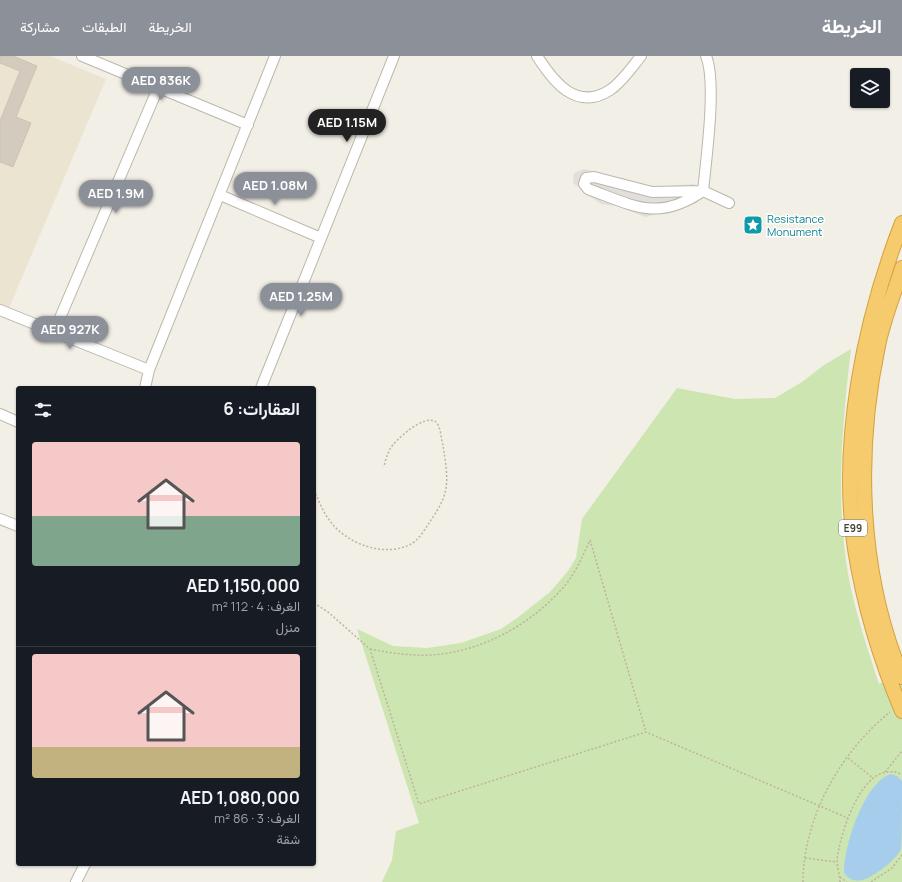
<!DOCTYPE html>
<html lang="ar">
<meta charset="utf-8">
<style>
body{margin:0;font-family:Manrope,Vazirmatn,sans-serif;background:#242831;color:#f1f3f6;direction:rtl;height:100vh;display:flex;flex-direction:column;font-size:15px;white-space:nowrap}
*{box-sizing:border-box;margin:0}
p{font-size:13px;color:#9ea1a6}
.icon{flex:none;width:22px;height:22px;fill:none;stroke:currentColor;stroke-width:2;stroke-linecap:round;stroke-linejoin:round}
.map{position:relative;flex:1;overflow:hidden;direction:ltr}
.panel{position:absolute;left:16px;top:330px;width:300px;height:480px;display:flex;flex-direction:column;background:#171b24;border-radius:4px;box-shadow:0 1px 3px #0004;direction:rtl}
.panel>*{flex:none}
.fabs{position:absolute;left:850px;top:12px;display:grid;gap:8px}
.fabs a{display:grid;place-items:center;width:40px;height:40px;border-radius:4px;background:#171b24;box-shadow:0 1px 3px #0004;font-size:20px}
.price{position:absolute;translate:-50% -34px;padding:0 9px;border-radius:14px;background:#8c9099;color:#fff;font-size:13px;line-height:26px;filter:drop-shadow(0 1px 2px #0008)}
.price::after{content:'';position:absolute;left:50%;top:24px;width:12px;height:9px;margin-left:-6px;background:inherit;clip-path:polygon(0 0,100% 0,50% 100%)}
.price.on{background:#222;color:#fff}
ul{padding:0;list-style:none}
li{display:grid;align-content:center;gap:8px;height:212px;padding:0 16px}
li+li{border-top:1px solid #363941}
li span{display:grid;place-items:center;height:124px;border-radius:4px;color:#555}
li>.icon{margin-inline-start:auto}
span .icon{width:72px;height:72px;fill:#fffc;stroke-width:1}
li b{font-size:17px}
h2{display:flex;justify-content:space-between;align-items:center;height:48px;padding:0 16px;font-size:17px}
header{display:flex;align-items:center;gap:24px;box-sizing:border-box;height:56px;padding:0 20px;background:#8c9099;color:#fff}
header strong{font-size:19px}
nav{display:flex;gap:22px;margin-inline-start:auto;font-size:14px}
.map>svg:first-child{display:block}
.education{fill:#ebe4d1}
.green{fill:#cde5b1}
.parking{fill:#e1dfdb}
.water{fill:#a6ceec}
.building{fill:#d3cbbd;stroke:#cec3b0}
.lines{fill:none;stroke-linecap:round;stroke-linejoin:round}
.minor-casing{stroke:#bdb7aa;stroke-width:12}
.highway-casing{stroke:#d5a03e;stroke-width:16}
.path{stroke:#beb39c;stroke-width:1.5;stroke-dasharray:2 2;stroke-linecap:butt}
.minor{stroke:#fff;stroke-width:10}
.highway{stroke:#f6cb6e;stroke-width:14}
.labels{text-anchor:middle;stroke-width:3;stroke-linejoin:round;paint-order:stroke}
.shield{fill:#fff;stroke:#7d7972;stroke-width:1}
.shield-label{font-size:10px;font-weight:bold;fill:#453f36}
.culture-label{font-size:11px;fill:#0d838f;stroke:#fff;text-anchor:start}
</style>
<header>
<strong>الخريطة</strong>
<nav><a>الخريطة</a><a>الطبقات</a><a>مشاركة</a></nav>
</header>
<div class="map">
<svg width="902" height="826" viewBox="0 0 902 826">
<rect width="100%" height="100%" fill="#f2efe7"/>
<path class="education" d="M0,0H50L106,23L9,252L0,248Z"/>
<path class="green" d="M851,293C842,369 835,448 849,523C856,559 868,594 879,628L902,616V826H382L392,804L396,775L419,767L357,573L393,590L427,592L461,587L501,573L517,562L550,536L568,515L576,502L582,463L677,332L735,343L775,342L802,326L824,309Z"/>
<path class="parking" d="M584,113L655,131L695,128L697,147L690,148L676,154L645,161L617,150L601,148L573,127L574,117Z"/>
<path class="water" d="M891,718L897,720L902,725C902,737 902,785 901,793C894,806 880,815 868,822C859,826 851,826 844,817C843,792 864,726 891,718Z"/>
<path class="building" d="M0,0H13L37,10L16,61L31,67L13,111L0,106V65L20,15L0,7Z"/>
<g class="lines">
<g class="minor-casing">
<path id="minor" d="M82,0L248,69
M537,0C553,25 576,56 610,34C622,26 632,11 641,0
M706,0C717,26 706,104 703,135C658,166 634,150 588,133L584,128L586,122L594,121L652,136L703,135L729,147
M220,139L321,182
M0,254L149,314
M54,276L158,32
M145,332L149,314L275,0
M261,332L394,0
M0,358L18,366
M0,463L18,470
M76,826L85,808"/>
</g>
<g class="highway-casing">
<path id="highway" d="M902,167C864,265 839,387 855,493C864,549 880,603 902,655
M902,212C894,238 883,264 878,290C855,398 859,519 902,621"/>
</g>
<path class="path" d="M314,434C320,448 326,463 337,473C355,490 385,500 409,489C418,485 424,475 429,467C435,458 442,448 445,437C449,422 445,404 443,389C441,383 441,371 436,366C425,357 395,384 390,393C387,399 385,405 384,411
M590,484L646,676
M314,547L328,556L370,593L419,748L646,676L848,762
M370,593C390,597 410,600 431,599C483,596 534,567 567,527C577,514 583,499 590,484
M848,702L873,722
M885,716L902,695
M805,802L837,806
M840,821L847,826
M803,826C803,762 841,695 890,656
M840,826C840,819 837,812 837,805C839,781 859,717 888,716C893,715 898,716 902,719
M871,826L892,812L902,799"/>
<use href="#minor" class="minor"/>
<use href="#highway" class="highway"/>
</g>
<defs>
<g id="sight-square" transform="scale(1)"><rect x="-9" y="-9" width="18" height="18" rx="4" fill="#0f9aa8" stroke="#fff"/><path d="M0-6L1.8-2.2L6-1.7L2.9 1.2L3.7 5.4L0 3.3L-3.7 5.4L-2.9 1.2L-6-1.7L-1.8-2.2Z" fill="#fff"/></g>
</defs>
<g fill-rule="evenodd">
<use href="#sight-square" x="753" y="169"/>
</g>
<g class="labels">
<rect class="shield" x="839" y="464" width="28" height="16" rx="3"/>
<g class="shield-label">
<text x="853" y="476">E99</text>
</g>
<g class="culture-label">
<text x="767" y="167">Resistance<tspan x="767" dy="13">Monument</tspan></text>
</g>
</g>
</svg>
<div class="fabs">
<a><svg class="icon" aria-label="layers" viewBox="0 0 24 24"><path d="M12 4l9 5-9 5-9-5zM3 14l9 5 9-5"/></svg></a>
</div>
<b class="price" style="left:161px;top:45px">AED 836K</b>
<b class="price on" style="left:347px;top:87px">AED 1.15M</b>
<b class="price" style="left:275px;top:150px">AED 1.08M</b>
<b class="price" style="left:116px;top:158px">AED 1.9M</b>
<b class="price" style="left:301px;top:261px">AED 1.25M</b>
<b class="price" style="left:70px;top:294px">AED 927K</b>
<section class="panel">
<h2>العقارات: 6<svg class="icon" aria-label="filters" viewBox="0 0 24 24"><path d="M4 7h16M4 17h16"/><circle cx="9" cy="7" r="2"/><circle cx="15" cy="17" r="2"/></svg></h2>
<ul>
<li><span style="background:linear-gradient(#f6c9c9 60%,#7fa58c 0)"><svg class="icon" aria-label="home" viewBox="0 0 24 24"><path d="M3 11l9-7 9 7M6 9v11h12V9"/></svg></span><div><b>AED 1,150,000</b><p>الغرف: 4 · 112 m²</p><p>منزل</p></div></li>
<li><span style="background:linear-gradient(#f6c9c9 75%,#c2b280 0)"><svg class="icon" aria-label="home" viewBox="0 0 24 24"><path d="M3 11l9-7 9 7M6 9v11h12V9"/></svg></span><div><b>AED 1,080,000</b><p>الغرف: 3 · 86 m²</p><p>شقة</p></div></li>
</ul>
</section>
</div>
